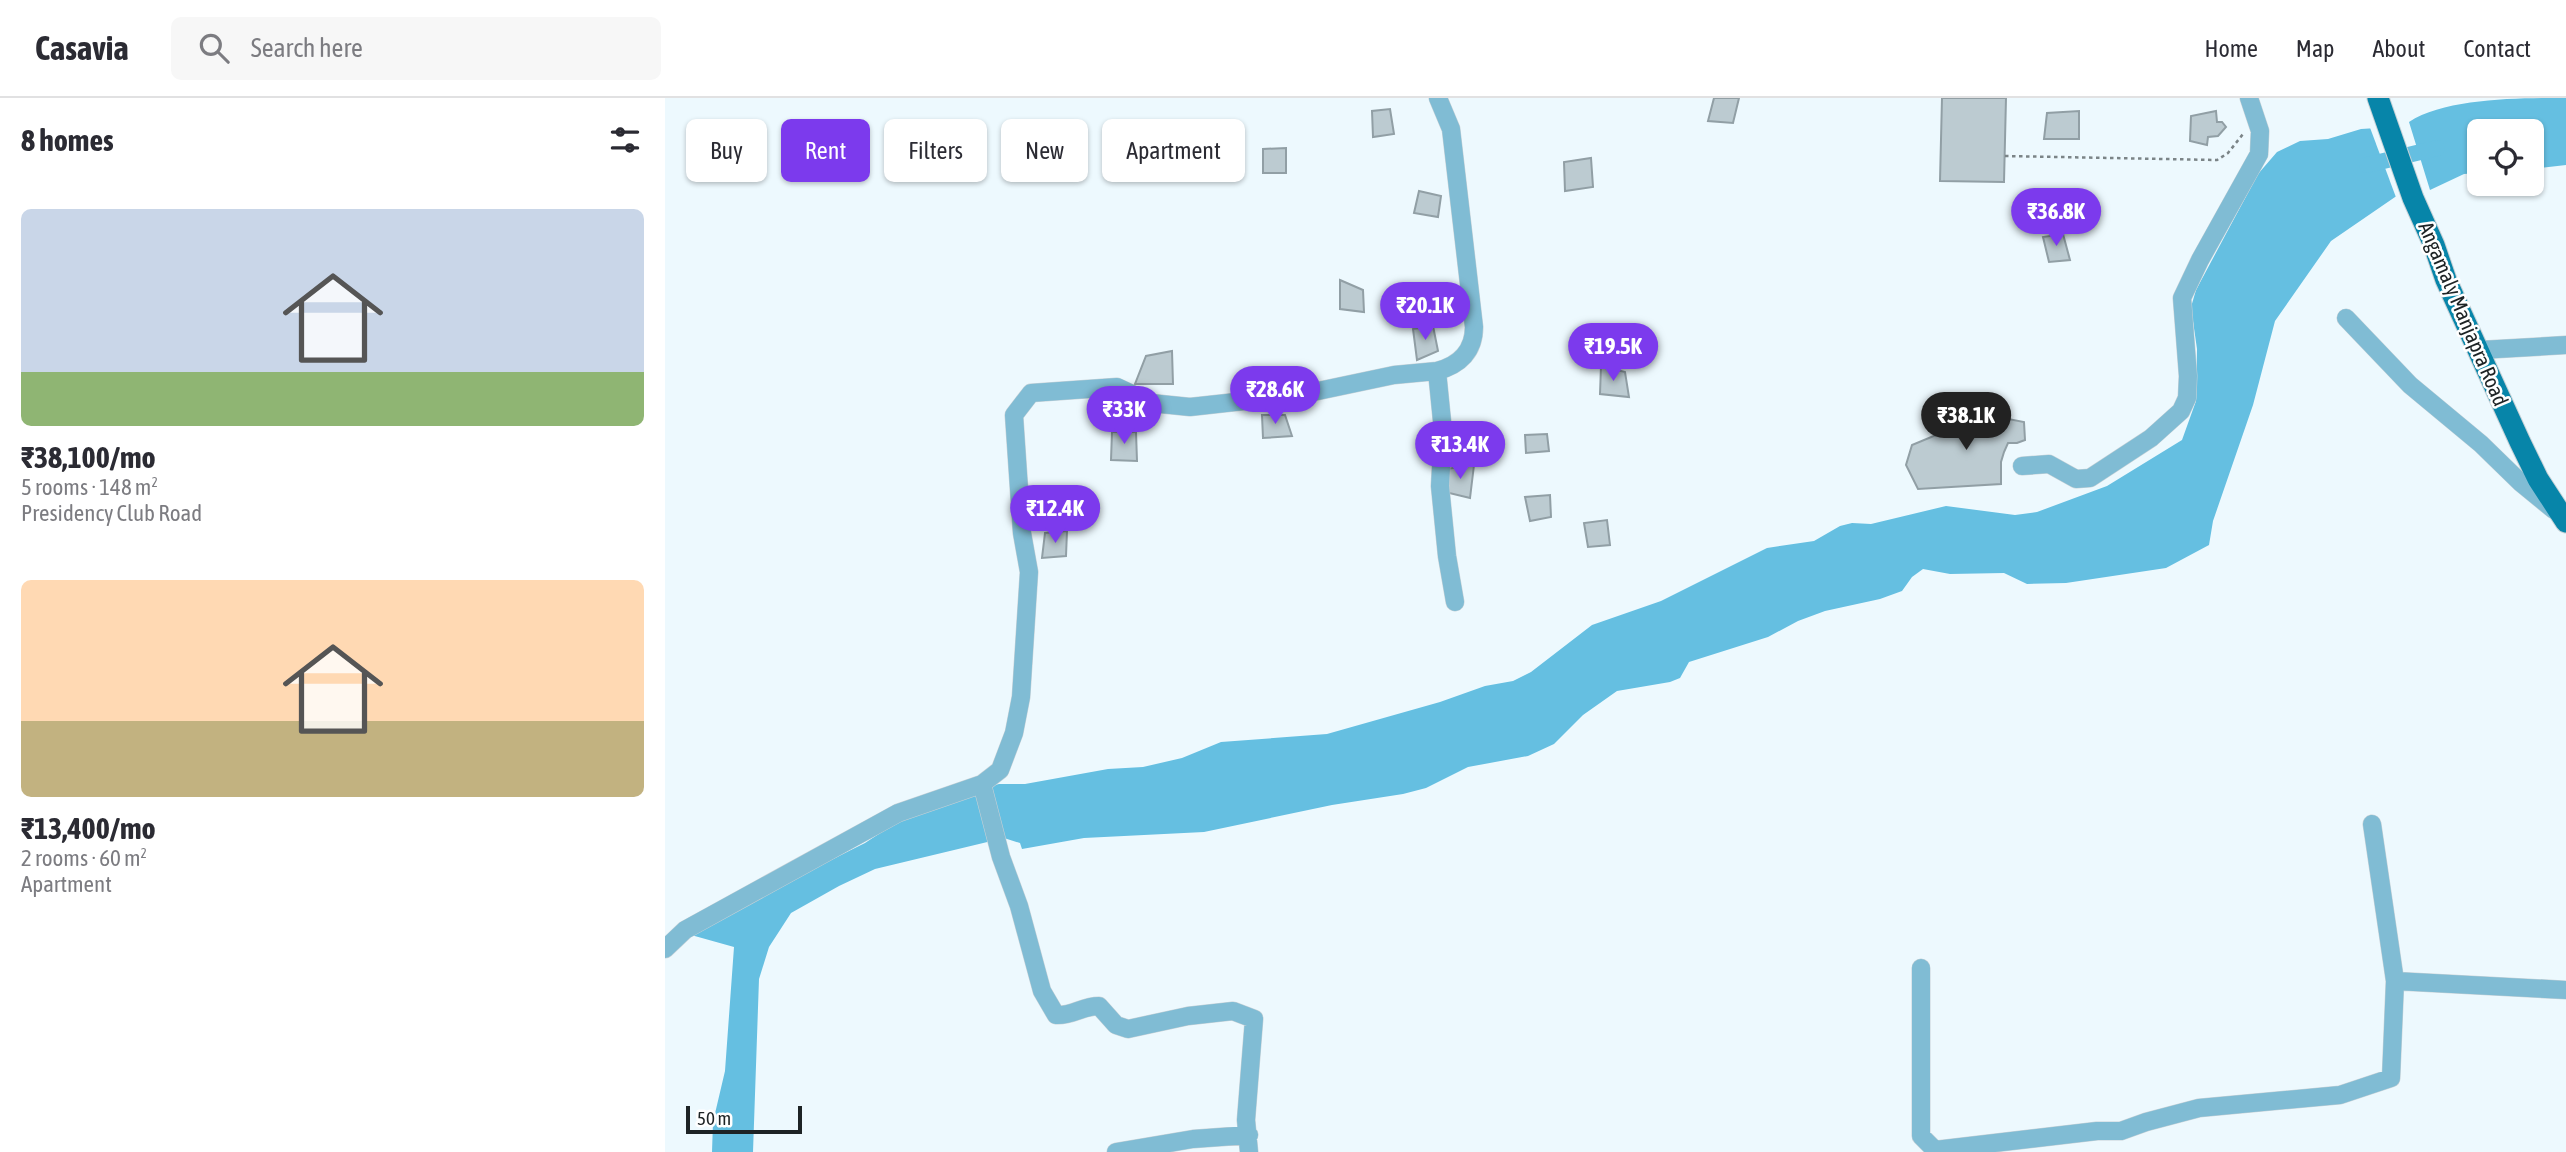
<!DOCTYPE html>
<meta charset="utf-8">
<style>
body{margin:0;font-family:"Asap Condensed",sans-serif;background:#f7f7f7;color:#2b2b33;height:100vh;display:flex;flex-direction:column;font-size:26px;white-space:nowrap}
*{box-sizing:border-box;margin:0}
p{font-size:23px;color:#7c7c81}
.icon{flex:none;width:38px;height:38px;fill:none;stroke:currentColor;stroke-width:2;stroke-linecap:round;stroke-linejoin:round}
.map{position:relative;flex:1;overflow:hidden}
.panel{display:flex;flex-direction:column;background:#fff;width:665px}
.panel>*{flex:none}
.top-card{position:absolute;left:21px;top:21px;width:665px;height:63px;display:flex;gap:14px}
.buttons{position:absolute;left:1802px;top:21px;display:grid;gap:14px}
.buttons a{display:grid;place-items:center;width:77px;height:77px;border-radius:10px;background:#fff;box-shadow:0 2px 5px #0004;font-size:35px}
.scale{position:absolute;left:21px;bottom:18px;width:116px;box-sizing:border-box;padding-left:7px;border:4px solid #1d2325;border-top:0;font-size:19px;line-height:24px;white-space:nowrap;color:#1d2325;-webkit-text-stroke:5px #fff;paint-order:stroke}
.price{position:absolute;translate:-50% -60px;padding:0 16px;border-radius:24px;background:#7c3aed;color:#fff;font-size:23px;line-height:46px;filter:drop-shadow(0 2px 4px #0008)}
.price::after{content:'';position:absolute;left:50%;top:42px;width:21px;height:16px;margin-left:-10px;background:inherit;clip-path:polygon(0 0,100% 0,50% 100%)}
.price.active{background:#222;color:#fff}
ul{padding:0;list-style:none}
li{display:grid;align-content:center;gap:14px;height:371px;padding:0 21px}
li span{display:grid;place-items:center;height:217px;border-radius:10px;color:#555}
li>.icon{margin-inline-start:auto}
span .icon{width:126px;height:126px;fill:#fffc;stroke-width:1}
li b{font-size:30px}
h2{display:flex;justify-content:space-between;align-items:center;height:84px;padding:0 21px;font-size:30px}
.pill{padding:0 24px;border-radius:10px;background:#fff;box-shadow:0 2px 5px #0004;font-size:24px;line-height:63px}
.pill.active{background:#7c3aed;color:#fff}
header{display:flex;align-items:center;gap:42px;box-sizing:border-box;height:98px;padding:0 35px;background:#fff;border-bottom:2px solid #e1e1e2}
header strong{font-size:33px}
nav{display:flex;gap:38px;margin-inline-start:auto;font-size:24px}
.search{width:490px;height:63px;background:#f7f7f7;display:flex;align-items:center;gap:18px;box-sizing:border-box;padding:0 24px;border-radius:10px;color:#7c7c81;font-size:26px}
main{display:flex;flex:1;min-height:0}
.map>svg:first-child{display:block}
.water{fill:#65bfe1}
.pier{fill:#edf9fe}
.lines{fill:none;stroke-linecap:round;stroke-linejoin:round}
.canal{stroke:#65bfe1;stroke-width:16}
.building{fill:#bccbd1;stroke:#919fa5;stroke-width:2}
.minor-casing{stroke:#c8d2d7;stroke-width:19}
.major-casing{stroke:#c8d2d7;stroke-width:23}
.path{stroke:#7b8487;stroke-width:2.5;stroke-dasharray:3.5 3.5;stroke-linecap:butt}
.minor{stroke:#80bcd4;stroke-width:18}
.major{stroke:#0785a9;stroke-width:21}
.labels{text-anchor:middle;stroke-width:5;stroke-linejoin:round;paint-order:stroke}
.street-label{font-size:21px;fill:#1d2325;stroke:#fff}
</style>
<header>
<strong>Casavia</strong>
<div class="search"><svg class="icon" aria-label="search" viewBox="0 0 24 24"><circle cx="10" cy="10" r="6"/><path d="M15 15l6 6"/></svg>Search here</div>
<nav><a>Home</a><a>Map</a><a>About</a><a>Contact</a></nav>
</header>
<main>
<section class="panel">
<h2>8 homes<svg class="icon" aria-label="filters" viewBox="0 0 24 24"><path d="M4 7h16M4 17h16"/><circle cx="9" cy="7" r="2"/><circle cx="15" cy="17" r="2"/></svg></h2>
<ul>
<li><span style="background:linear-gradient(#c9d6e8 75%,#8fb573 0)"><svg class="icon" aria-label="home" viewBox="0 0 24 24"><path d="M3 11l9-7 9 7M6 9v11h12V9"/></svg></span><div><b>₹38,100/mo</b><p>5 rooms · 148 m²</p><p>Presidency Club Road</p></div></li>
<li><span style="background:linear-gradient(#ffd9b3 65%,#c2b280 0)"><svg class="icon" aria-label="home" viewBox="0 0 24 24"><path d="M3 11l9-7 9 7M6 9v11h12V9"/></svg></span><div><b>₹13,400/mo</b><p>2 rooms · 60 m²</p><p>Apartment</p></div></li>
</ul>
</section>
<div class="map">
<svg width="1901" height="1054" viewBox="0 0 1901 1054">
<rect width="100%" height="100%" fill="#edf9fe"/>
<path class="water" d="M1901,0V67L1867,71V33H1815V75L1799,76L1765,92L1744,24C1781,0 1855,0 1901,0Z
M1712,30L1733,97L1666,143L1610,223L1588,307L1548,423L1544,447L1501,470L1401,485L1362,486L1339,475L1285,476L1258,471L1247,479L1237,493L1215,501L1160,513L1133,523L1103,539L1024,564L1015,580L1005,584L952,593L918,617L889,646L863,658L803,669L761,690L738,696L667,707L539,734L419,740L357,751L355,745L339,740L210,771L174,788L126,815L104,849L94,881L88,1054H47L48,1024L60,973L69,849L19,835L200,745L262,704L334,686H360L443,671L478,669L517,660L556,644L662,636L775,604L820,588L848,583L866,574L927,527L996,503L1102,450L1149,443L1175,428L1187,425L1206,426L1281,408L1350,417L1372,414L1442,388L1517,342L1531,303L1532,251L1526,209L1531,192L1593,76L1612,54L1635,43L1663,41L1696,31Z"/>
<path class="pier" d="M1712,26L1737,96L1732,102L1704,27Z"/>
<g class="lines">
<path class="canal" d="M1702,67L1772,50"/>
</g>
<path class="building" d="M1049,0H1074L1068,25L1043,23Z
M1277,0H1341L1339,84L1275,83Z
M725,11L729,36L708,39L707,13Z
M1414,13V41H1379L1382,15Z
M1551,13L1552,24H1557L1561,29L1553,38L1543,39L1542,47L1525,43L1526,18Z
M621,50V75H598V51Z
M926,60L928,89L900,93L899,64Z
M754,93L776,98L773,119L749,115Z
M1398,136L1405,162L1384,164L1378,139Z
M675,182L698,192L699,214L675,211Z
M768,228L773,253L752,262L748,231Z
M507,253L508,286H470L481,258Z
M936,268L960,274L964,299L935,296Z
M1314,305L1339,306L1343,321L1359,324L1360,342L1352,345H1343L1339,354L1336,364V386L1253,391L1241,367L1247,347L1271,337L1293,336L1297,337L1302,345L1308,319L1313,320Z
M597,317H620L627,338L598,340Z
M447,334H471L472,363L446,362Z
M882,336L884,353L861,355L860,337Z
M809,367L805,400L780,394L781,371Z
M885,397L886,419L865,423L860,399Z
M942,422L945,447L923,449L919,425Z
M402,433L401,458L377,460L380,435Z"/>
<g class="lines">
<g class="minor-casing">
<path id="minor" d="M773,0L786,31L809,229C809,253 795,267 772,273L778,333L775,388L782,458L790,504
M1681,220L1745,287L1816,346L1856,385L1889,412
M1815,252L1901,247
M1357,368L1384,366L1411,381L1425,380L1486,340L1516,313L1522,300L1523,278L1517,200L1535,162L1594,56L1595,33L1584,0
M317,686L336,759L354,808L377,893L391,917C408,918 417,908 434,908L451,927L463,931L523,918L568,913L589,921L581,1022L584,1054
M0,851L20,832L233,715L317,686L335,672L349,635L356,599L364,474L357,435L349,317L366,295L452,289L486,305L525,309L634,297L729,277L772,273
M1256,870V1038L1270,1052L1432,1033H1456L1481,1024L1534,1010L1675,997L1726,980L1730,883L1707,726
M1730,883L1901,892
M451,1054L528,1041L584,1037"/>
</g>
<g class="major-casing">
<path id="major" d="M1713,0L1748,100L1769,147L1781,182L1855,344L1873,381L1901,424"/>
</g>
<path class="path" d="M1340,58L1552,62L1563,55L1578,36"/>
<use href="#minor" class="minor"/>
<use href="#major" class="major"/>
</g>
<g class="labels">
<g class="street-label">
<text transform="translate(1798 216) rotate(67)" y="7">Angamaly Manjapra Road</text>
</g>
</g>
</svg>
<div class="buttons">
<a><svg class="icon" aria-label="locate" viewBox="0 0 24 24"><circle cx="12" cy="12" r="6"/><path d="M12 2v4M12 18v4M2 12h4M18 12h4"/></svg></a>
</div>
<div class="scale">50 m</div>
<b class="price" style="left:1391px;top:150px">₹36.8K</b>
<b class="price" style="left:760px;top:244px">₹20.1K</b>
<b class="price" style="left:948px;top:285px">₹19.5K</b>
<b class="price" style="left:610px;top:328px">₹28.6K</b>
<b class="price" style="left:459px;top:348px">₹33K</b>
<b class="price active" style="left:1301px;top:354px">₹38.1K</b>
<b class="price" style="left:795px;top:383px">₹13.4K</b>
<b class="price" style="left:390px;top:447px">₹12.4K</b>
<div class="top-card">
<a class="pill">Buy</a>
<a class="pill active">Rent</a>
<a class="pill">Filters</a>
<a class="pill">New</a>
<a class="pill">Apartment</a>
</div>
</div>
</main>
